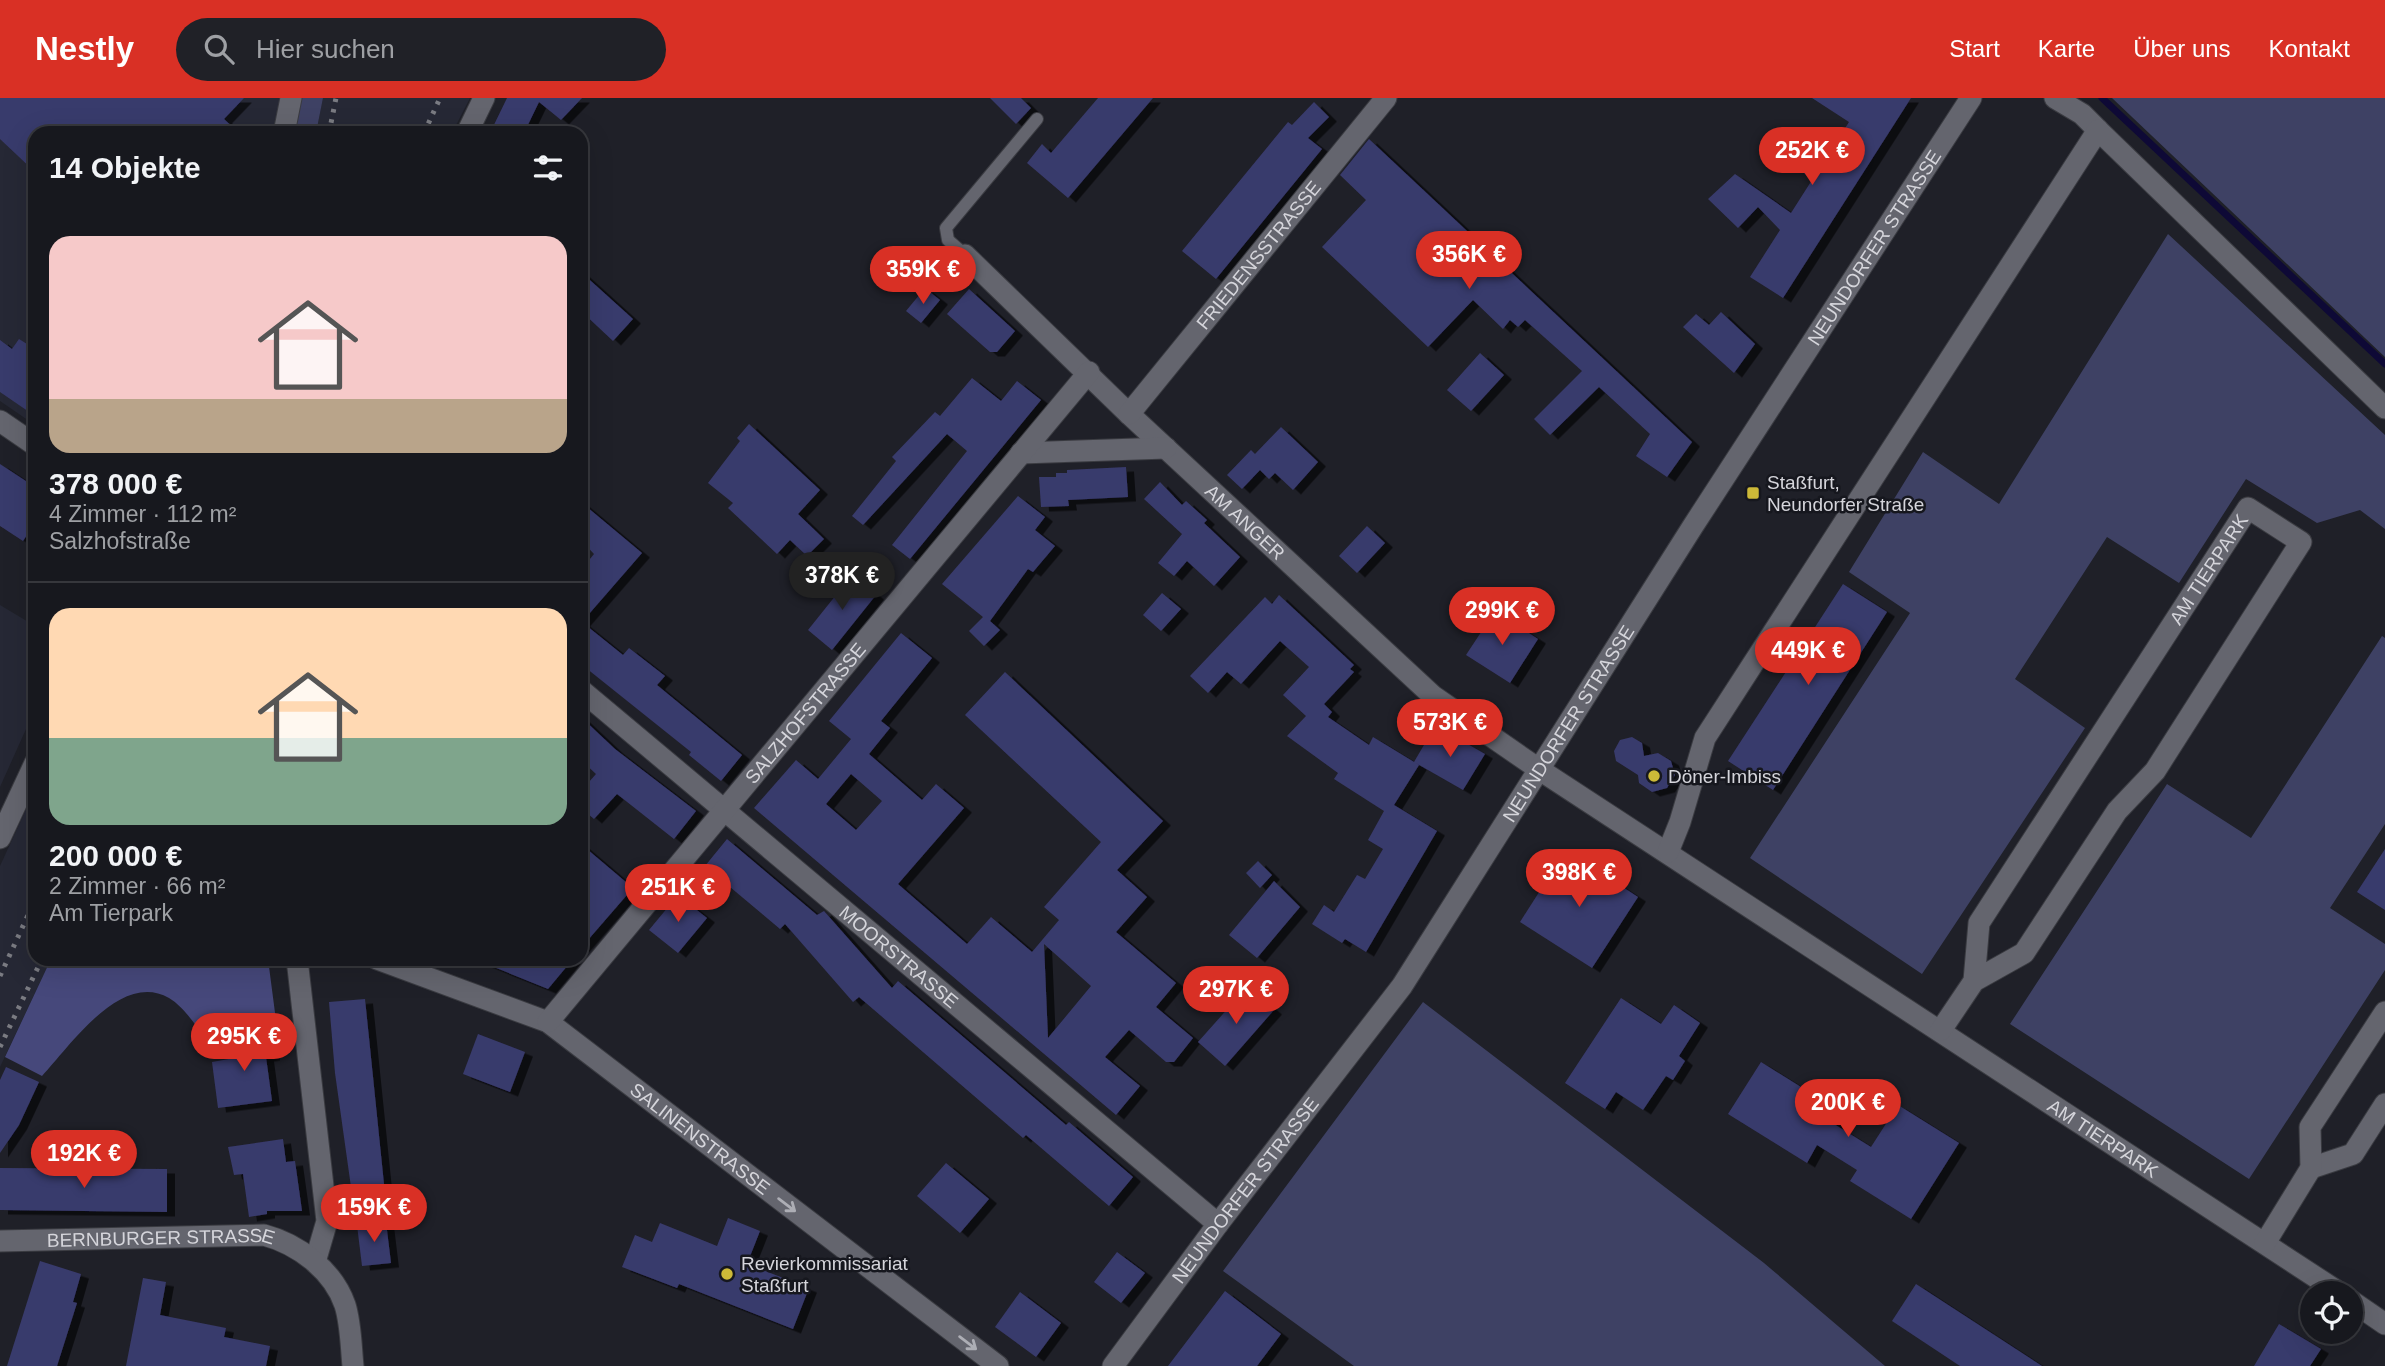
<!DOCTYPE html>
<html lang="de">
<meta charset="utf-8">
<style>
body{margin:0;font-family:Arial,sans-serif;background:#202127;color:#f1f3f6;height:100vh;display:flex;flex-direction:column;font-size:26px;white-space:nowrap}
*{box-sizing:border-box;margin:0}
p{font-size:23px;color:#9ea0a4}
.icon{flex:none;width:38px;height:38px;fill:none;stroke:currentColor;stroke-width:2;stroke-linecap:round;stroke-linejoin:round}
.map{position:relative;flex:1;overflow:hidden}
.sheet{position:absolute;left:28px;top:28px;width:560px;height:840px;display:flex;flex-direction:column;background:#17181e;border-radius:21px;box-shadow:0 7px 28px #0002,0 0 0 2px #36373c}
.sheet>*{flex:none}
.tools{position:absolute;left:2300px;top:1183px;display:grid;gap:14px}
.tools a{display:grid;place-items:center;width:63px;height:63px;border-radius:50%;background:#17181e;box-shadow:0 7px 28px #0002,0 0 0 2px #36373c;font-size:35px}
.price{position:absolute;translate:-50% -60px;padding:0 16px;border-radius:24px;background:#d93025;color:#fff;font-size:23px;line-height:46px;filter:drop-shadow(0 2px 4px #0008)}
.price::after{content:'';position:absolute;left:50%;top:42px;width:21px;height:16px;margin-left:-10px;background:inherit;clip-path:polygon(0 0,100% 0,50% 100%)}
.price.current{background:#222;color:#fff}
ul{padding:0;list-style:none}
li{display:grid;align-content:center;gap:14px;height:371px;padding:0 21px}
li+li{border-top:2px solid #36373c}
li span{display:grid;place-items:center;height:217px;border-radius:21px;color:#555}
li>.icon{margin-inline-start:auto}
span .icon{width:126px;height:126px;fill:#fffc;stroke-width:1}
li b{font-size:30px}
h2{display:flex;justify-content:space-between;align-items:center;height:84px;padding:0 21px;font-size:30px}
header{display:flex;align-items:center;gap:42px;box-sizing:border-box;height:98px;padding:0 35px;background:#d93025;color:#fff}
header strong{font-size:33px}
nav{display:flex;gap:38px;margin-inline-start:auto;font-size:24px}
.search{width:490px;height:63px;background:#202127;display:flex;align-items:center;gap:18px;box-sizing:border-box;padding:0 24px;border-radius:38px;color:#9ea0a4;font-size:26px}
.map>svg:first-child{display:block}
.built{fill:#262835}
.green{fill:#3e4164}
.forest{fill:#46487b}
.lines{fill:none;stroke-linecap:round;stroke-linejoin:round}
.stream{stroke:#0e0936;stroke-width:7}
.building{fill:#393a6c;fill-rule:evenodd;filter:url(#shadow)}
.service-casing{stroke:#3a3b41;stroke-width:14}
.minor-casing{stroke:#3a3b41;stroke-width:23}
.secondary-casing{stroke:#3a3b41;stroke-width:23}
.service{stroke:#64656e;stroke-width:12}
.minor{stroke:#64656e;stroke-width:21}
.secondary{stroke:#64656e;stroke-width:21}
.rail{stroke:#7a7b82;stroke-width:5;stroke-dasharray:3.5 7;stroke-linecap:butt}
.oneway{stroke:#adaeb5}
.poi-dot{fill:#cdb938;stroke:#16171e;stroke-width:2.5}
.labels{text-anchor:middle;stroke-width:5;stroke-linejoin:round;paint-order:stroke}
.street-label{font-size:19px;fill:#d5d5db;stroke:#16171e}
.poi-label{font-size:19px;fill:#d5d5db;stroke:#16171e;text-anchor:start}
</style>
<header>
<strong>Nestly</strong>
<div class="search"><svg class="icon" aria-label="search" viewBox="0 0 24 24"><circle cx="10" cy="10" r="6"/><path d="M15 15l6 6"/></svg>Hier suchen</div>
<nav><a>Start</a><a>Karte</a><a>Über uns</a><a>Kontakt</a></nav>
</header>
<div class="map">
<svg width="2385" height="1268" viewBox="0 0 2385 1268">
<defs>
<filter id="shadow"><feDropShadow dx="8" dy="4.5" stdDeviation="0" flood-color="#0009"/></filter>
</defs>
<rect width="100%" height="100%" fill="#1f2028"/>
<path class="built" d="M0,0H301L294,35H35V327L0,303Z
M323,0H470L452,35H316Z
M0,507L35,528V611L0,689Z
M35,692V861H51L0,969V768Z"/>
<path class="green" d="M301,0H323L316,35H294Z
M2112,0H2385V259Z
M2168,136L2385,337V431L2360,412L2317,425L2246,381L2179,485L2107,439L2015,581L2085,630L1922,876L1750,760L1910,515L1849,474L1923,354L1999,406Z
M2382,538L2385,540V726L2330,810L2385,846V872L2249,1081L2010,926L2167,686L2251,740Z
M1423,904L1764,1165L1885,1268H1354L1223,1173Z"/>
<path class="forest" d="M51,861H268L277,930L205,939C194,926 184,909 169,900C121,872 70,948 42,978L5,959Z"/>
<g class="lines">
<path class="stream" d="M2102,0L2385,266"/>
</g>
<path class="building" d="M0,0H244L224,21L239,35H35V74L0,41Z
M507,0H582L561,22L539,4L524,35H490Z
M990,0H1021L1031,10L1016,26Z
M1098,0H1153L1068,100L1027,65L1042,46L1051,55Z
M1812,0H1911L1783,200L1750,179L1780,132L1758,109L1738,130L1708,101L1735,76L1791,115L1812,82L1767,44L1773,35L1823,65L1849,24Z
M1314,4L1329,19L1308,40L1322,51L1216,181L1182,153L1288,24L1292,27Z
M1369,41L1692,344L1667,379L1636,358L1650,336L1599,289L1550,337L1534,321L1582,273L1525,222L1518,229L1510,222L1503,231L1473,202L1428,249L1322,149L1366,102L1340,77Z
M581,174L633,221L613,243L581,213Z
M925,190L940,202L921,225L906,213Z
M969,191L1015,233L997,254H990L947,216Z
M1721,214L1755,246L1734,275L1683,229L1696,216L1709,227Z
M19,241L35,251V318L0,294V242L12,251Z
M1480,255L1504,277L1471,313L1447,292Z
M972,280L1001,303L1017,283L1041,302L910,461L892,447L967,353L947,336L863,427L852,418L896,363L892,359L935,314L940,318Z
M749,326L820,392L798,416L824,441L807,458L790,442L777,456L728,410L733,405L708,385L740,343L737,340Z
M1281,329L1318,364L1293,392L1275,375L1269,381L1260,372L1242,391L1227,377L1251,352L1255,356Z
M0,366L35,389V425L23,443L0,428Z
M1126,369L1128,399L1068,402L1069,408L1041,409L1039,379H1056V375H1067V372Z
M1160,384L1182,407L1186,403L1207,422L1204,425L1240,459L1214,488L1187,463L1174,478L1158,465L1182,436L1144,401Z
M1018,398L1045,419L1035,432L1055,448L1033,474L1028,471L990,523L1000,532L984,548L969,533L983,519L942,486Z
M581,404L642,455L582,524L623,557L629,550L665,578L657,587L742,657L721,683L689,657L691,654L581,566V472L594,456L581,442Z
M1367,428L1385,445L1357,475L1339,458Z
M852,477L876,497L832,552L808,532Z
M1843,486L1887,514L1773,692L1728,663Z
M1162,495L1181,511L1161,533L1143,517Z
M1279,497L1354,567L1350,571L1354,574L1324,606L1332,614L1328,619L1369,647L1373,639L1419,667L1394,707L1437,733L1366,854L1345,841L1342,845L1312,826L1324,807L1334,814L1357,777L1365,781L1383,751L1368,742L1384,713L1334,681L1338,675L1287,638L1306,618L1283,597L1309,569L1280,543L1241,586L1227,574L1208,595L1190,578L1265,499L1272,506Z
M1495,513L1538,541L1510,585L1466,557Z
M901,535L932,560L881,623L890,630L869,656L922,702L936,686L964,710L898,786L967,846L991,819L1032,854L1059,822L1044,809L1101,744L965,617L1005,574L1163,723L1117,772L1147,799L1116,834L1176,885L1156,909L1193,940L1174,964H1166L1129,932L1105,959L1140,988L1116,1017L754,710L796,662L818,681L851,641L829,623ZM851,676L882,703L856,732L826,706ZM1044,846L1091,888L1048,940Z
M581,619L615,651L696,713L674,741L617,696L594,721L581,710V693L596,676L581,662Z
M1431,635L1446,644L1450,636L1485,656L1463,692L1414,664Z
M1632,639L1642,645L1644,658L1658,655L1671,663L1675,677L1667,690L1652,694L1639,685L1638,677L1616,663L1614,653L1620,642Z
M727,741L817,817L824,813L892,890L898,883L1066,1027L1069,1024L1133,1079L1109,1108L1026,1037L1023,1040L859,899L853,904L785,826L780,831L705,768Z
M581,746L633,790L581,850Z
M2385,751V812L2357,794Z
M1566,752L1638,799L1592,870L1520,824Z
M1258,763L1272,777L1260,790L1246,775Z
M1274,783L1300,809L1257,860L1229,837Z
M678,797L707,820L678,855L649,832Z
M474,861H573L548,891Z
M1247,889L1274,912L1225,968L1198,944Z
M1621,900L1661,926L1674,907L1700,925L1679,958L1685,963L1673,982L1666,978L1643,1012L1616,994L1605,1011L1565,985Z
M365,901L384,1086L351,1089L335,975L329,904Z
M269,936L272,958L266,959L272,1003L218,1010L212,964L229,961L227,942Z
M478,936L525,954L510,994L463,976Z
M1761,964L1841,1014L1834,1026L1871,1049L1898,1007L1959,1045L1911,1121L1850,1083L1857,1072L1817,1047L1807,1065L1728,1016Z
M6,969L39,984L19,1027L0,1055V982Z
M283,1041L286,1064L295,1063L302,1113H267V1116L249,1119L243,1076L234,1077L228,1049Z
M946,1065L989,1101L960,1135L917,1098Z
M0,1070L167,1071V1114L0,1112Z
M728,1120L760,1133L747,1166L809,1190L793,1231L679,1186L677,1190L622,1169L635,1137L652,1144L660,1125L717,1148Z
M386,1124L391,1165L362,1168L357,1127Z
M1117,1154L1145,1175L1121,1205L1094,1184Z
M40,1163L81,1176L73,1204L77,1205L57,1268H7Z
M143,1180L166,1184L160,1217L226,1230L224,1239L270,1248L266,1268H126Z
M1916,1186L2042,1268H1960L1892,1223Z
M1225,1193L1281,1236L1257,1268H1168Z
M1020,1194L1061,1225L1036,1259L995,1229Z
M2279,1226L2321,1251L2310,1268H2254Z"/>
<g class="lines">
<g class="service-casing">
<path id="service" d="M965,157L948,142L946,130L1037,21"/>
</g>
<g class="minor-casing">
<g id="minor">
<path d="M2055,0L2082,16L2098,32"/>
<path d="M284,35L291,0"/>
<path d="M467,35L484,0"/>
<path id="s1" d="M965,157L1129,316L1433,598L1540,672L2340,1195"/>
<path id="s2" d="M1129,316L1386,0"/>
<path d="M0,323L35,347"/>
<path d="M1021,355L1166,350"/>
<path id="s3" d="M581,592L1218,1126"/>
<path d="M0,740L35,665"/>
<path d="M1668,754L1680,724L1705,640L2098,32L2385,310"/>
<path d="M297,861L327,1123L315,1164"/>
<path id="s4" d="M377,861L548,924L998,1268"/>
<path id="s5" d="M548,924L1089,274"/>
<path id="s6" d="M1941,932L1974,883L1979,825L2248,410L2301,444L2155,673L2117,713L2024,855L1974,883"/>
<path d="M2311,1070L2353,1056L2385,1006"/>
<path d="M2265,1145L2311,1070L2310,1029L2385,914"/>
<path d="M2350,1202L2385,1226"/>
</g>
</g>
<g class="secondary-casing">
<g id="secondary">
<path id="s7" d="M0,1143L264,1137C298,1146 333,1172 345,1207C351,1226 351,1249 353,1268"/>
<path id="s8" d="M1113,1268L1218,1126L1402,888L1693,428L1971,0"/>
</g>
</g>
<use href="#service" class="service"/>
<use href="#minor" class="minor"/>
<use href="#secondary" class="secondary"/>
<path class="rail" d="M329,35L336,0
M424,35L440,0
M0,878L35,802
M0,949L42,861"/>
</g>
<defs><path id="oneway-shaft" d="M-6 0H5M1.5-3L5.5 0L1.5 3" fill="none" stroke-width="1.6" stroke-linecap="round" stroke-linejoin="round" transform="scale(1.75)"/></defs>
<g class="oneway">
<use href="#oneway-shaft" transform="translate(787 1107) rotate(37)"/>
<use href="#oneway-shaft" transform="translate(968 1245) rotate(37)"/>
</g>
<g class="poi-dot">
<rect x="1746" y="388" width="14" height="14" rx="3.5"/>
<circle cx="1654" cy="678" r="7"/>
<circle cx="727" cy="1176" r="7"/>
</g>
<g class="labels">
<g class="street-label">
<text dy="7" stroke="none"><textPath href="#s8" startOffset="1354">NEUNDORFER STRASSE</textPath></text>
<text dy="7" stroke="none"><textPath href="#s2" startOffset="205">FRIEDENSSTRASSE</textPath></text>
<text dy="7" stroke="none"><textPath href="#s1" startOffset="387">AM ANGER</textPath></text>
<text dy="7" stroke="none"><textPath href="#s6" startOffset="539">AM TIERPARK</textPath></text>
<text dy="7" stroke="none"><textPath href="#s5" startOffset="402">SALZHOFSTRASSE</textPath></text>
<text dy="7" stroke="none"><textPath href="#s8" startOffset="788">NEUNDORFER STRASSE</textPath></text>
<text dy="7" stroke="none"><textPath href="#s3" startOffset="415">MOORSTRASSE</textPath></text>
<text dy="7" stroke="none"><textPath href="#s1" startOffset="1446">AM TIERPARK</textPath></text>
<text dy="7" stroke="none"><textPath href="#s4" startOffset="374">SALINENSTRASSE</textPath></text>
<text dy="7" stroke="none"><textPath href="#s8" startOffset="220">NEUNDORFER STRASSE</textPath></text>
<text dy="7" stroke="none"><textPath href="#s7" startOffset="161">BERNBURGER STRASSE</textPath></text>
</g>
<g class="poi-label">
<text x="1767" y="391">Staßfurt,<tspan x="1767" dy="22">Neundorfer Straße</tspan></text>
<text x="1668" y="685">Döner-Imbiss</text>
<text x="741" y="1172">Revierkommissariat<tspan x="741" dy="22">Staßfurt</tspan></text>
</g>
</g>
</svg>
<div class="tools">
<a><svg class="icon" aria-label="locate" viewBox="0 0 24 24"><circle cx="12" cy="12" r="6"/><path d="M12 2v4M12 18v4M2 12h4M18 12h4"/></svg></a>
</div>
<b class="price" style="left:1812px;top:89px">252K €</b>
<b class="price" style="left:1469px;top:193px">356K €</b>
<b class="price" style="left:923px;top:208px">359K €</b>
<b class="price current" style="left:842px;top:514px">378K €</b>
<b class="price" style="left:1502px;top:549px">299K €</b>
<b class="price" style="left:1808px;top:589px">449K €</b>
<b class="price" style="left:1450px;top:661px">573K €</b>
<b class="price" style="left:1579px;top:811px">398K €</b>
<b class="price" style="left:678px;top:826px">251K €</b>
<b class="price" style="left:1236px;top:928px">297K €</b>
<b class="price" style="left:244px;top:975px">295K €</b>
<b class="price" style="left:1848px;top:1041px">200K €</b>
<b class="price" style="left:84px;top:1092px">192K €</b>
<b class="price" style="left:374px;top:1146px">159K €</b>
<section class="sheet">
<h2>14 Objekte<svg class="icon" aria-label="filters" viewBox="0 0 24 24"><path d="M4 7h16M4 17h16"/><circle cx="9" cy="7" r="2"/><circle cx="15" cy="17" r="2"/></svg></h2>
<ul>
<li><span style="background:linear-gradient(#f6c9c9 75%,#b9a48a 0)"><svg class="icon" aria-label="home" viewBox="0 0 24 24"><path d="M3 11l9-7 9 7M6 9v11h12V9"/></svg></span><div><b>378 000 €</b><p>4 Zimmer · 112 m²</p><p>Salzhofstraße</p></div></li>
<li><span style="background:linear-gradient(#ffd9b3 60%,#7fa58c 0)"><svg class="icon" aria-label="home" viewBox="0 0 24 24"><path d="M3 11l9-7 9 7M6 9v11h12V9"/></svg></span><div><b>200 000 €</b><p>2 Zimmer · 66 m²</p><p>Am Tierpark</p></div></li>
</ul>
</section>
</div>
